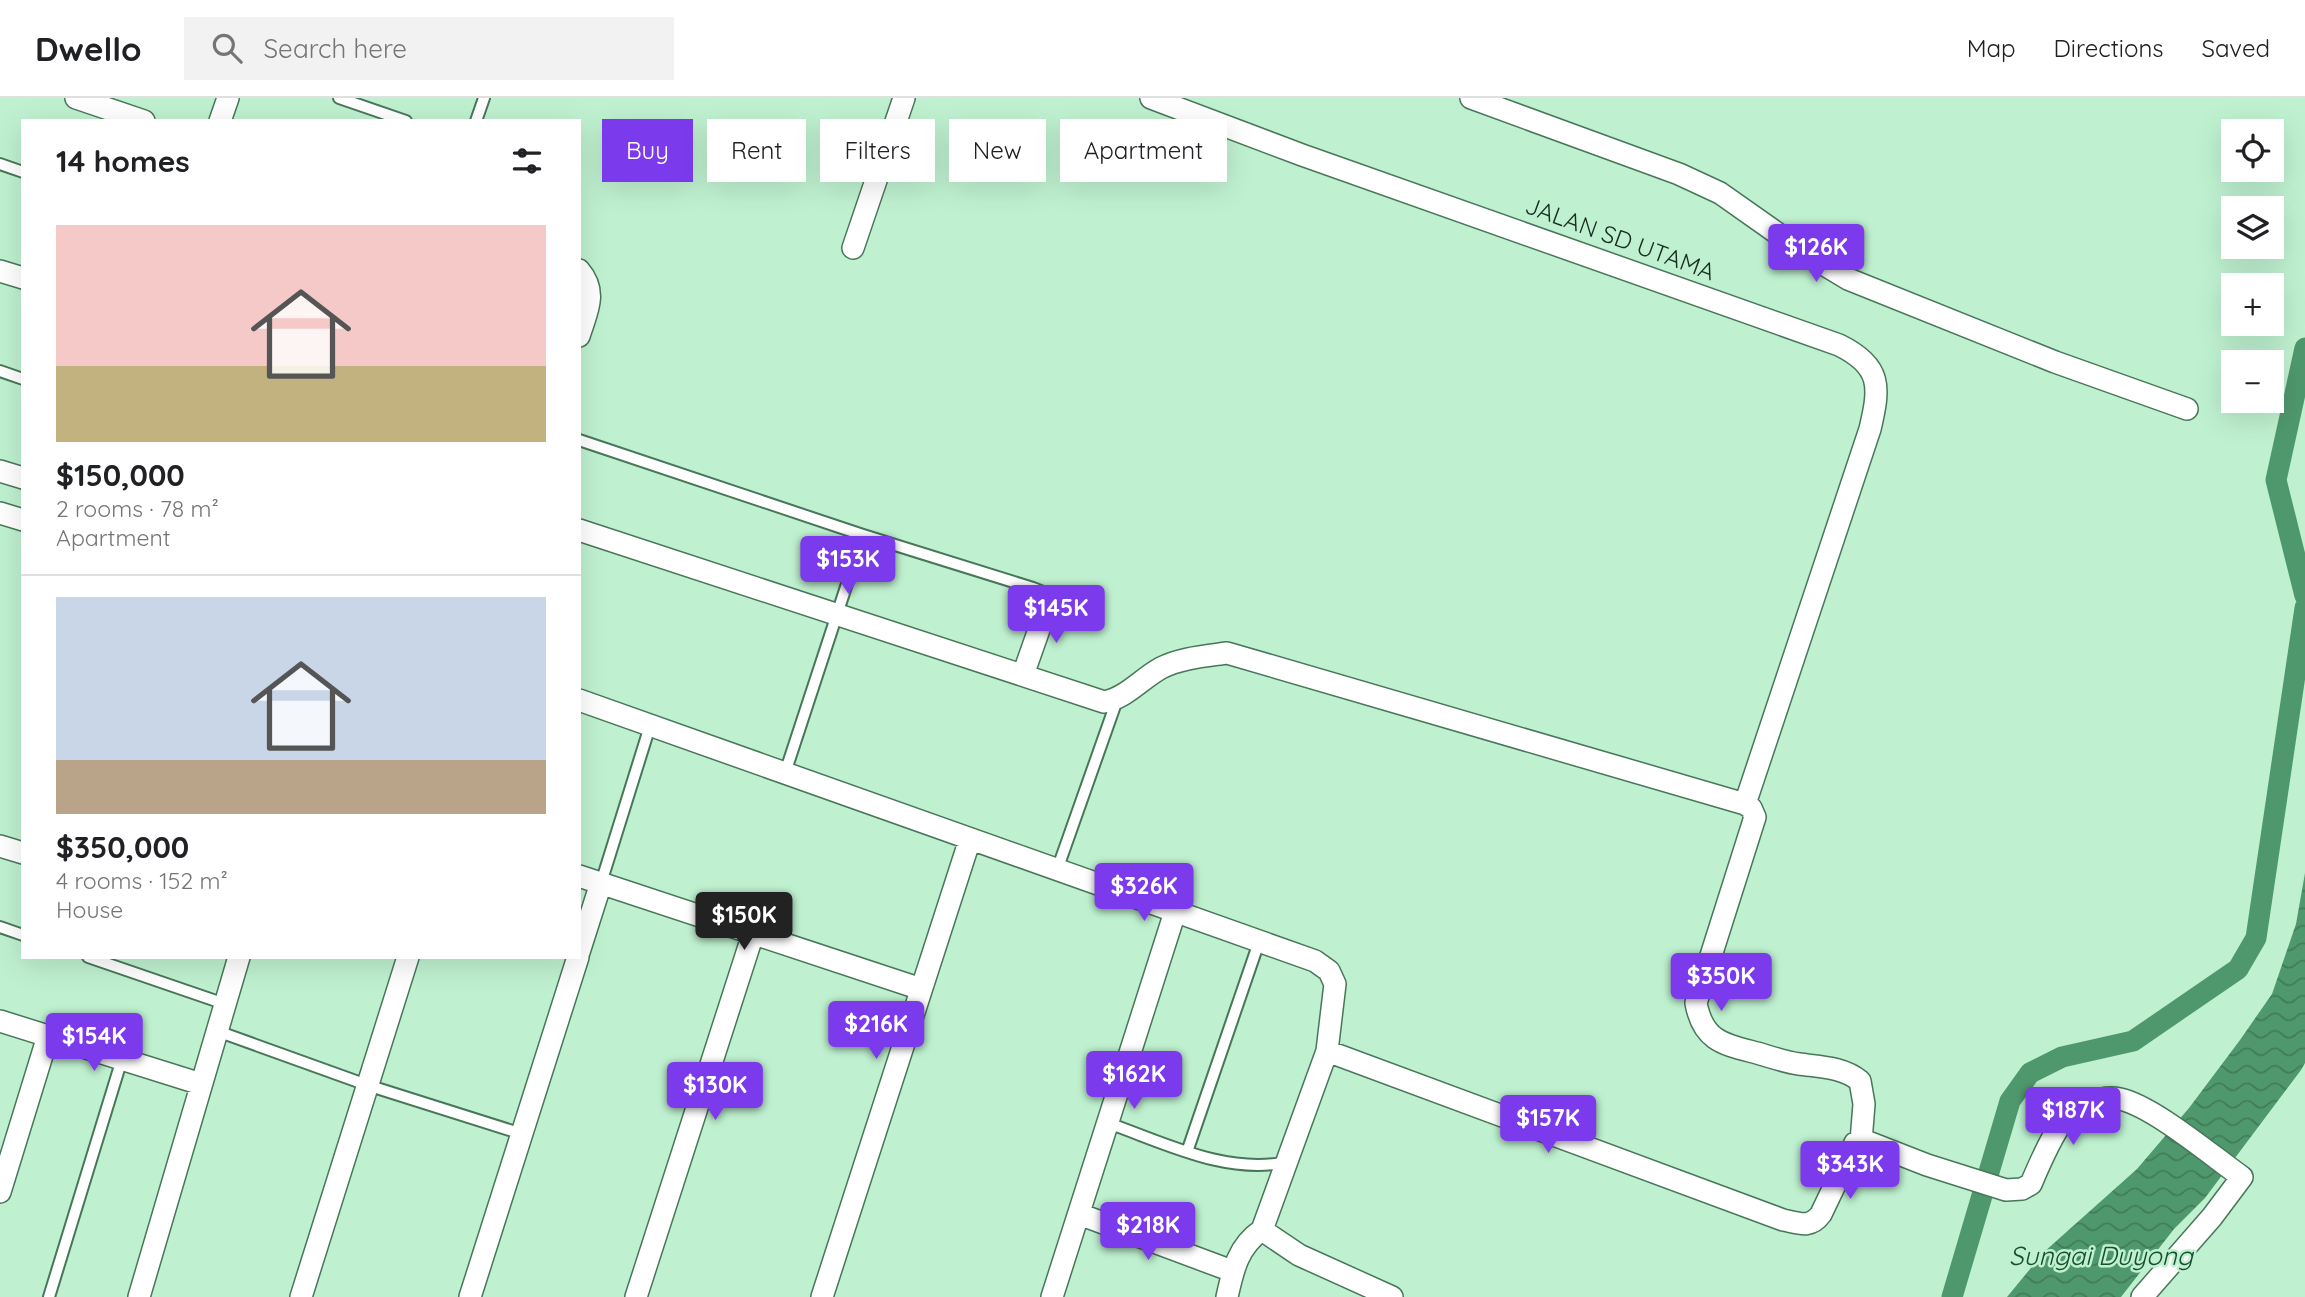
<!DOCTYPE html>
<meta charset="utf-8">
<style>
body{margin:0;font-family:Quicksand,sans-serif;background:#f2f2f2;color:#202124;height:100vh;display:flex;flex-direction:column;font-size:26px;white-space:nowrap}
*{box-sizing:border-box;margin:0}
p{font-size:23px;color:#757577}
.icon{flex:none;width:38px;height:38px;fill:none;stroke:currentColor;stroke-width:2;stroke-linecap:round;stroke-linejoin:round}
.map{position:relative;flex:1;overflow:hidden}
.side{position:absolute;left:21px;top:21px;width:560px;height:840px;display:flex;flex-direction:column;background:#fff;border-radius:0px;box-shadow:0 7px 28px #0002}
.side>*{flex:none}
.guide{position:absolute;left:602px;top:21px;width:665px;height:63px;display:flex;gap:14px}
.buttons{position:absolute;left:2221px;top:21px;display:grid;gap:14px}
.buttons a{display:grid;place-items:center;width:63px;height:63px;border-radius:0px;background:#fff;box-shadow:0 7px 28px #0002;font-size:35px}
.price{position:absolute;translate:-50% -60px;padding:0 16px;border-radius:7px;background:#7c3aed;color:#fff;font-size:23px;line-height:46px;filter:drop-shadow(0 2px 4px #0008)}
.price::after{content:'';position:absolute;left:50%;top:42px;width:21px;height:16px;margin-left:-10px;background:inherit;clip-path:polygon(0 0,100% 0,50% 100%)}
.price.selected{background:#222;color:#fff}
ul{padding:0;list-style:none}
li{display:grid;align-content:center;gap:14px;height:371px;padding:0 35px}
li+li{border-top:2px solid #e0e0e0}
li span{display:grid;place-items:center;height:217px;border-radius:0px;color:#555}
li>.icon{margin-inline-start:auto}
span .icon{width:126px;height:126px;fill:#fffc;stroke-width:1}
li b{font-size:30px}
h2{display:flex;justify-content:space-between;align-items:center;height:84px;padding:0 35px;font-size:30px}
.pill{padding:0 24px;border-radius:0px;background:#fff;box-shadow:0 7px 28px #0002;font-size:24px;line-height:63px}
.pill.selected{background:#7c3aed;color:#fff}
header{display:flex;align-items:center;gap:42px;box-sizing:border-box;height:98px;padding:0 35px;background:#fff;border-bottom:2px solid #e0e0e0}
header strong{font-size:33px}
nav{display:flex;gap:38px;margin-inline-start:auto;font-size:24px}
.search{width:490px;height:63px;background:#f2f2f2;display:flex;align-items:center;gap:18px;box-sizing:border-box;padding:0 24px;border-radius:0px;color:#757577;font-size:26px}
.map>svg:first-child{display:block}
.water{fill:url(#water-waves)}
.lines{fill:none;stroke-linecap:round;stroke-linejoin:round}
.canal{stroke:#4f986d;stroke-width:21}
.lane-casing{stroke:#48765a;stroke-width:14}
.street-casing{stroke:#48765a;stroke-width:24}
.lane{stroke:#fff;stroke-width:10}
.street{stroke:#fff;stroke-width:21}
.labels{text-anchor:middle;stroke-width:5;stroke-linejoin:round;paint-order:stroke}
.street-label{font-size:24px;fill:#182c20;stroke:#bff1d0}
.water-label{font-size:26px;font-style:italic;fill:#164e30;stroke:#bff1d0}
</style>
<header>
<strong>Dwello</strong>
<div class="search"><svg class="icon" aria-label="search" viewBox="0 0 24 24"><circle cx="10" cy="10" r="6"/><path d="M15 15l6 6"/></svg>Search here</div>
<nav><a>Map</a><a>Directions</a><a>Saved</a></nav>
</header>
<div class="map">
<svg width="2305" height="1199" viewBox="0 0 2305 1199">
<defs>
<pattern id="water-waves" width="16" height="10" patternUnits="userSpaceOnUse" patternTransform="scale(1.75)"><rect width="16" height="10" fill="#4f986d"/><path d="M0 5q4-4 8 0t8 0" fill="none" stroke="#417c59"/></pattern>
</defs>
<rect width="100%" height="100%" fill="#bff1d0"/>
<path class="water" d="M2305,775V965L2301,972L2205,1100L2174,1131L2121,1199H2007L2044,1154L2137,1071L2189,1010L2240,942L2272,896L2296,826Z"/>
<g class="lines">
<path class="canal" d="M2305,250L2276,382L2305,498
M1952,1199L2010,1003L2030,975L2062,959L2133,943L2238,871L2256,840L2305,510"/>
<g class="lane-casing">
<path id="lane" d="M339,0L406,23
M476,23L484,0
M0,66L23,74
M0,273L23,281
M579,342L863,437L1033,490L1043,494L1049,503
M785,675L863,437
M1057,772L1117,602
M601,785L650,628
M0,829L23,837
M88,859L225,906
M217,933L367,987L522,1036
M1108,1025C1165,1045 1226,1077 1287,1064
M1187,1054L1259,844
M49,1199L122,961"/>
</g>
<g class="street-casing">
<path id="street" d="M76,0L144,23
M1151,0L1302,57L1839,247C1882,268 1880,289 1870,331L1745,706
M1471,0L1679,76L1720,95L1808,157L1848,181L2055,264L2187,311
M220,23L228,0
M853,150L904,0
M579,172C598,194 587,213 579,238
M0,173L23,180
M0,373L23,380
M0,415L23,422
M579,432L1104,604C1126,600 1141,581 1161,570C1180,560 1206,558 1227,555L1745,706L1751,710L1755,719L1696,905C1703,943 1723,946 1757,955C1771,959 1785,964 1799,966C1821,969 1843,969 1860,983L1864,1006L1861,1043
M1023,577L1049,503
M579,602L1315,863L1329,873L1335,886L1327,953L1262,1132L1299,1157L1392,1199
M0,748L23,755
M579,778L921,891
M579,854L601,785
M0,923L201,986
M1327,953L1783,1122C1799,1125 1810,1131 1821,1116L1855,1045L1868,1044L1927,1067L2006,1092L2022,1091L2031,1086C2039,1067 2051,1039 2063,1023C2074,1008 2101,997 2120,1001C2153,1008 2212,1058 2242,1079L2212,1119L2142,1199
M0,1094L48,938
M1079,1116L1232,1173
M139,1199L239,859
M301,1199L408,859
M470,1199L578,859
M636,1199L753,836
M822,1199L970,741
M1052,1199L1175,814
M1227,1199C1233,1172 1238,1148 1262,1132"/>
</g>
<use href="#lane" class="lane"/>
<use href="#street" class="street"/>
</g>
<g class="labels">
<g class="street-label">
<text transform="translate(1620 141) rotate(20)" y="8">JALAN SD UTAMA</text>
</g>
<g class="water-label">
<text x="2101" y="1167">Sungai Duyong</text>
</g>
</g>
</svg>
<div class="buttons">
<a><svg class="icon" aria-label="locate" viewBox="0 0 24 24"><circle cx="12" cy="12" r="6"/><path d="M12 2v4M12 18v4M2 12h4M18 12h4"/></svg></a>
<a><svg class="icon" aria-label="layers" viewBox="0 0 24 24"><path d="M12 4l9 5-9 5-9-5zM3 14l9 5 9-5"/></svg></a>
<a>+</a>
<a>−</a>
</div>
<b class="price" style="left:1816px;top:186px">$126K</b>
<b class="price" style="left:848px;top:498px">$153K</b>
<b class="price" style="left:1056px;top:547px">$145K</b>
<b class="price" style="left:1144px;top:825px">$326K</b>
<b class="price selected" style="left:744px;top:854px">$150K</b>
<b class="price" style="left:1721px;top:915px">$350K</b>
<b class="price" style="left:876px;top:963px">$216K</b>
<b class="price" style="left:94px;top:975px">$154K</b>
<b class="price" style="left:1134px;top:1013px">$162K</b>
<b class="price" style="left:715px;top:1024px">$130K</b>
<b class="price" style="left:2073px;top:1049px">$187K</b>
<b class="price" style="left:1548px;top:1057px">$157K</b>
<b class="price" style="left:1850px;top:1103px">$343K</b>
<b class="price" style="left:1148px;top:1164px">$218K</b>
<div class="guide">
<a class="pill selected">Buy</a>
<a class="pill">Rent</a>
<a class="pill">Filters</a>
<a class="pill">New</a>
<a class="pill">Apartment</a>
</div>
<section class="side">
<h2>14 homes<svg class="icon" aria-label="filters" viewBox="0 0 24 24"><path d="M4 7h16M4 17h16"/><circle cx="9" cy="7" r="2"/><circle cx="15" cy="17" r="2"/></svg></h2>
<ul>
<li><span style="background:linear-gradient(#f6c9c9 65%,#c2b280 0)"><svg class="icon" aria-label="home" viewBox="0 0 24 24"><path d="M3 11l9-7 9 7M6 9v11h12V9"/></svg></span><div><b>$150,000</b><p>2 rooms · 78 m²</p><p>Apartment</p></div></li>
<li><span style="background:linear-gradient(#c9d6e8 75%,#b9a48a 0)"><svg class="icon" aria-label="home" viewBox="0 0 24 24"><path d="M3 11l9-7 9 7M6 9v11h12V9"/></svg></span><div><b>$350,000</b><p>4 rooms · 152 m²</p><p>House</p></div></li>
</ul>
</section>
</div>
